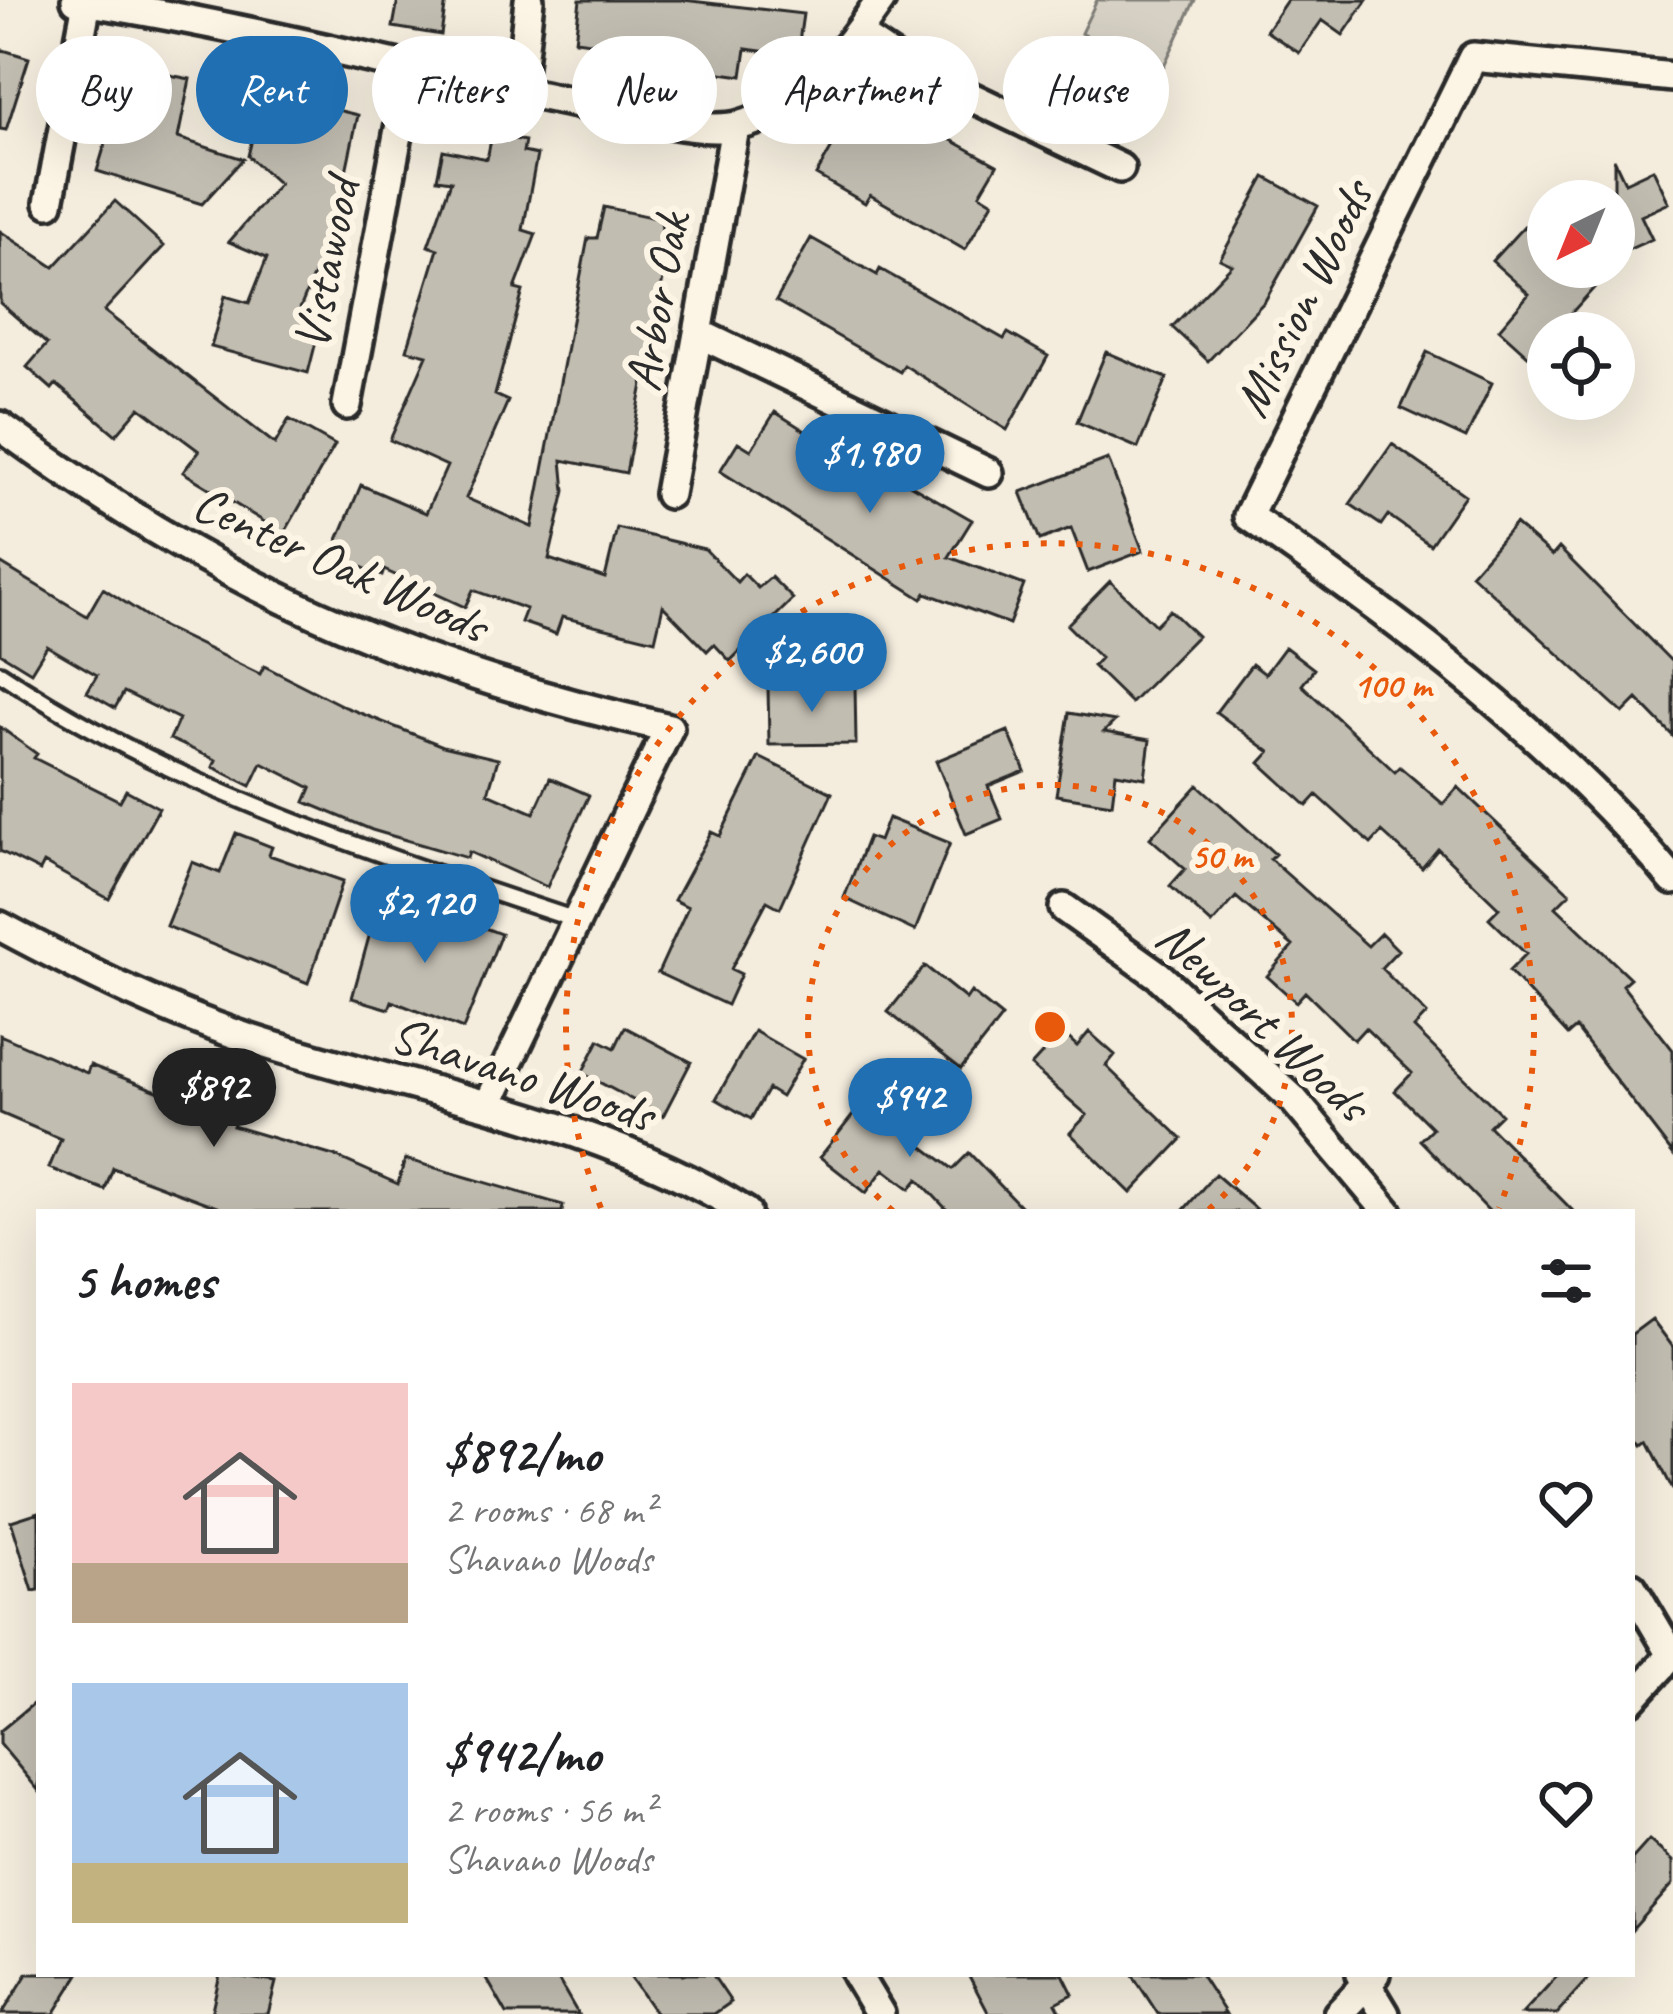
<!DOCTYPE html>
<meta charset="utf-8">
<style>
body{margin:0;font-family:Caveat,sans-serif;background:#f6f6f6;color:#202124;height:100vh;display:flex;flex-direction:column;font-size:45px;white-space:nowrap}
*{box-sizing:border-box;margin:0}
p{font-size:39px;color:#757577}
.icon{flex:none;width:66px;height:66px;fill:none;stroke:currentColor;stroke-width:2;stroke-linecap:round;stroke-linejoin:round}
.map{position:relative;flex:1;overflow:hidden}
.panel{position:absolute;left:36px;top:1209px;width:1599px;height:768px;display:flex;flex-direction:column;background:#fff;border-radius:0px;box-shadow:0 12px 48px #0002}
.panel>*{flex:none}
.banner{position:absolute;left:36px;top:36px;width:1602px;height:108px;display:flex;gap:24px}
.needle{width:78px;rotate:223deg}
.controls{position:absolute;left:1527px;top:180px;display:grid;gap:24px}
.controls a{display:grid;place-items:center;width:108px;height:108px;border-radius:50%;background:#fff;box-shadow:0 12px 48px #0002;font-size:60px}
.price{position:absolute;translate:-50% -102px;padding:0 27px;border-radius:42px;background:#1f6fb2;color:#fff;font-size:39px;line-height:78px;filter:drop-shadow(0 3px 6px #0008)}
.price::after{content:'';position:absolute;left:50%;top:72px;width:36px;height:27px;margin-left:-18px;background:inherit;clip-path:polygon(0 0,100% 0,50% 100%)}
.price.active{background:#222;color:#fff}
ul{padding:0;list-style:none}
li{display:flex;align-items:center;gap:36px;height:300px;padding:0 36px}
li span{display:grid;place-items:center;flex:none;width:336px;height:240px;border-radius:0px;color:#555}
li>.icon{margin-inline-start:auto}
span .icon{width:144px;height:144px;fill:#fffc;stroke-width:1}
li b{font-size:51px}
h2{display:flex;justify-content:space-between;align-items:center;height:144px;padding:0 36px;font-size:51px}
.tag{padding:0 42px;border-radius:54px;background:#fff;box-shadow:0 12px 48px #0002;font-size:42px;line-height:108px}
.tag.active{background:#1f6fb2;color:#fff}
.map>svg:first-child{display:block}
.green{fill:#d6d1c4;stroke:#807e78;stroke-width:3}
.building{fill:#c2bdb1;stroke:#2b2b2b;stroke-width:3}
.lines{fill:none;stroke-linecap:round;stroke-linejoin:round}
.service-casing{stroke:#2b2b2b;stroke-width:22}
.minor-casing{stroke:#2b2b2b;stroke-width:36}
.service{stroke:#fcf5e5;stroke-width:14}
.minor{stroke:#fcf5e5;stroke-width:27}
.ring{fill:none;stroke:#e8590c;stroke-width:6;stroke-dasharray:6 12}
.labels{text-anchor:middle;stroke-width:12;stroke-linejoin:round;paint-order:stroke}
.street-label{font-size:51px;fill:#2b2b2b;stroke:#fcf5e5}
.centre{fill:#e8590c;stroke:#fcf5e5;stroke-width:6}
.ring-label{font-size:36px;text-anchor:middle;font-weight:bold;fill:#e8590c;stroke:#fcf5e5;stroke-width:12;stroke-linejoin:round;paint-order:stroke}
</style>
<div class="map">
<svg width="1673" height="2014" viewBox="0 0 1673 2014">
<rect width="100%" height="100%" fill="#f4edde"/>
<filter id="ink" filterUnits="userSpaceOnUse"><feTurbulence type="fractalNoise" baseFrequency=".00833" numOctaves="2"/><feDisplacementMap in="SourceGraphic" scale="24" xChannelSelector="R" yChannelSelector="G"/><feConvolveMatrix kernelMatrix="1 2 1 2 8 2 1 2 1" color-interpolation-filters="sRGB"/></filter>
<g filter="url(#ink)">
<path class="green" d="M1097,0H1195L1161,72L1081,33Z"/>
<path class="building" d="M398,0H446L441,35L393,27Z
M580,0H683L803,14L797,56L746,49L742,76L664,65L662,82L594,75L598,43L575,40Z
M1287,0H1367L1343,35L1322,20L1299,53L1266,31Z
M0,49L29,58L6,130L0,129Z
M139,69L190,79L178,138L243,159L202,204L97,171L113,118L129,123Z
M263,92L358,115L325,270L317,267L297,316L321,322L308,373L211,347L225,296L249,303L267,258L229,242L279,184L248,156Z
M878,100L997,165L980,194L993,202L965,250L870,195L865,203L816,175L843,128L857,137Z
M492,135L525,141L523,152L537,155L523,230L536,234L515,289L523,291L495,395L508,401L466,498L532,527L588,238H597L604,207L661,219L665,269L626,473L562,460L565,491L549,559L605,578L617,528L705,549L737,582L744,574L758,588L771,577L793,599L730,661L714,644L707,651L663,606L655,640L562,617L556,634L521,622L526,609L473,590L465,607L384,570L382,576L332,554L361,485L426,513L447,466L390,440L427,355L407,350L438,249L428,246L451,181L437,179L443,150L487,159Z
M1614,159L1625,182L1653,169L1669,203L1641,216L1652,239L1614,256Z
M1265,177L1318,206L1265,301L1208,361L1172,327L1232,265L1220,259Z
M115,201L164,246L104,311L275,444L289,419L335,445L284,534L183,472L199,451L140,407L116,435L56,384L52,389L27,367L47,344L0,303V231L54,267Z
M1524,226L1548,247V267H1570L1594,288L1531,358L1499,329L1529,294L1492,261Z
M811,238L877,275L880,269L1004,339L1008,333L1048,356L1007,430L904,365L900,372L776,301Z
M1106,352L1167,378L1138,448L1077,422Z
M1427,352L1492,383L1466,438L1401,408Z
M775,412L839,452L843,446L972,520L949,557L1024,585L1009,624L926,593L922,599L720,471L738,442L751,450Z
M1392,444L1465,495L1430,545L1388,515L1381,525L1350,504Z
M1108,459L1143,551L1088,572L1071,528L1040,540L1021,492Z
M1515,524L1552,556L1559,548L1673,663V736L1637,699L1623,713L1471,574Z
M0,563L87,616L103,588L163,627L260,674L264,666L345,707L443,746L498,759L488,793L534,813L550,778L589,795L547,887L469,852L467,858L372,830L305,802L311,788L262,763L251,786L213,767L216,760L170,739L179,719L124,692L115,708L87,692L97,675L47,646L31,672L0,653Z
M1110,581L1155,625L1170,610L1197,636L1131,703L1093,666L1100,658L1067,625Z
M1285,647L1314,669L1302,685L1395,772L1400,767L1443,804L1458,787L1570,893L1556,907L1630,978L1622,985L1673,1050V1154L1576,1028L1568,1035L1509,971L1526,954L1489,918L1499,908L1438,849L1422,868L1382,832L1371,844L1317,795L1307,806L1260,763L1270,752L1216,712L1252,664L1265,674Z
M768,685H855L856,744L769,745Z
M1069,713L1115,721L1104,732L1150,740L1145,778L1116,773L1112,804L1056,795Z
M0,727L37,754L34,758L120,801L126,790L159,808L109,899L44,863L40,871L0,851Z
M1008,731L1025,771L988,786L1002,819L966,834L936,761Z
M759,757L832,793L780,908L767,901L731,969L741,974L727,1005L658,973L688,907L674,900L711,832L720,836Z
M1198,785L1275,854L1270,859L1368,946L1381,933L1398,950L1381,968L1427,1014L1414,1028L1501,1114L1489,1126L1574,1212H1490L1420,1140L1432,1128L1395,1091L1412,1073L1365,1028L1354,1040L1305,992L1296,1002L1267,976L1293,946L1236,897L1212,924L1170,886L1185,869L1150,838Z
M888,818L950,843L915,931L844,898L868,837L879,841Z
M236,833L272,847L269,855L343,881L308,983L166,926L192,862L220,873Z
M377,908L457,930L461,919L501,934L463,1029L392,1001L389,1009L352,998Z
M925,966L966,999L971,992L1002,1017L961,1069L888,1012Z
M625,1027L691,1062L663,1116L582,1073L599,1040L615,1048Z
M754,1031L803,1059L781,1097L768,1089L751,1119L716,1099Z
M1062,1032L1077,1046L1089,1032L1115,1055L1106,1066L1182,1139L1131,1193L1070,1133L1087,1115L1031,1066Z
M0,1035L87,1073L90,1065L235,1121L233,1126L337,1157L398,1184L405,1159L563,1205L562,1212H230L113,1168L105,1190L49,1168L61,1139L0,1113Z
M875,1087L918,1121L908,1135L953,1169L969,1153L1026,1212H949L918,1179L910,1189L884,1169L866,1193L820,1157Z
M1215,1174L1259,1212H1182Z
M1652,1319L1673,1347V1490L1648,1441L1643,1445L1632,1429V1334Z
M39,1512V1590L33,1591L11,1521Z
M39,1699V1791L0,1744V1731Z
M1649,1840L1673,1861V1884L1632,1930V1859Z
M27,1974H79L54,2014H2Z
M220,1974L276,1982L268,2014H211Z
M484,1974H555L578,2014H507Z
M628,1974H712L731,2002L714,2014H656Z
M968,1974H1063L1073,1994L1056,2003L1062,2014H989Z
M1132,1974H1200L1226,2014H1158Z
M1559,1974H1593L1557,2014H1522Z"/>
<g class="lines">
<g class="service-casing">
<path id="service" d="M0,673C176,791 378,854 576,920"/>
</g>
<g class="minor-casing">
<path id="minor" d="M76,0C248,26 416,72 587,105C627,113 702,136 741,125C805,107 844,52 881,0
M857,34L902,64L1120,168
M1673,77L1473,57L1248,516C1401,622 1554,736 1673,880
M519,92L529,0
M49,203L87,2
M700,334L989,473
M347,405L410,71
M0,426C220,587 403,668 669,728L489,1103
M669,494L735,128
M1064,908L1158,975L1292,1098L1388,1212
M0,926C86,972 173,1015 266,1044C428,1094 600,1121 746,1212
M1632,1587L1672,1655
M1632,1699L1673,1654
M856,1974L880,2014
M1361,1974L1385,2014
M1338,2014L1376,1974"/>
</g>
<use href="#service" class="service"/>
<use href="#minor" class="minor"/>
</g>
</g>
<g class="ring">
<path d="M893 1211A242 242 0 1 1 1207 1211"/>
<path d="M601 1208A484 484 0 1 1 1499 1208"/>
</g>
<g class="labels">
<g class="street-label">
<text transform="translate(325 264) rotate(-79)" y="18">Vistawood</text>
<text transform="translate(1302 298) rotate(-64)" y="18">Mission Woods</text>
<text transform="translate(656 302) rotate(-80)" y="18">Arbor Oak</text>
<text transform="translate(341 563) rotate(24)" y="18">Center Oak Woods</text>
<text transform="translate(1264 1019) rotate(43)" y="18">Newport Woods</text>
<text transform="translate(523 1073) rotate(18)" y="18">Shavano Woods</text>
</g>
</g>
<circle cx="1050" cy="1027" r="18" class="centre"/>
<g class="ring-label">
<text x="1392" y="697">100 m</text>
<text x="1221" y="868">50 m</text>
</g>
</svg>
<div class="controls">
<a><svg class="needle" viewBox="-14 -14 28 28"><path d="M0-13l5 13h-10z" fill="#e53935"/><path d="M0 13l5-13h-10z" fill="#757577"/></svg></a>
<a><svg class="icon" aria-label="locate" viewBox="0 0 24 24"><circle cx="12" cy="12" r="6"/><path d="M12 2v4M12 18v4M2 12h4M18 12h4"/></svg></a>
</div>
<b class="price" style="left:870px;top:516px">$1,980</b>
<b class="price" style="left:812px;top:715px">$2,600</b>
<b class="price" style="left:425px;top:966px">$2,120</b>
<b class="price active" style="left:214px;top:1150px">$892</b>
<b class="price" style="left:910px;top:1160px">$942</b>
<div class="banner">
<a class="tag">Buy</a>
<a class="tag active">Rent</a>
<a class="tag">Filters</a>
<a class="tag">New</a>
<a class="tag">Apartment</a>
<a class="tag">House</a>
</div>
<section class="panel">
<h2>5 homes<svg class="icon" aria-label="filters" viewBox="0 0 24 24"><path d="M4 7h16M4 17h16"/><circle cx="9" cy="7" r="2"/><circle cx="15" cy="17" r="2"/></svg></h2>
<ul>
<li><span style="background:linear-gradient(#f6c9c9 75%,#b9a48a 0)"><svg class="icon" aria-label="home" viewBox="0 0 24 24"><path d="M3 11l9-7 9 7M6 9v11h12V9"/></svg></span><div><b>$892/mo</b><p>2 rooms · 68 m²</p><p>Shavano Woods</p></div><svg class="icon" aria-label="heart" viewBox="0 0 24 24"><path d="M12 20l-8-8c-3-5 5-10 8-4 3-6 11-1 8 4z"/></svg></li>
<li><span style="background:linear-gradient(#a9c7e8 75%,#c2b280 0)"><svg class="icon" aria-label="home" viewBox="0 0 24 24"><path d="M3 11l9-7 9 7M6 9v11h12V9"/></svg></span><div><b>$942/mo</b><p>2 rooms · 56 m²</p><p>Shavano Woods</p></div><svg class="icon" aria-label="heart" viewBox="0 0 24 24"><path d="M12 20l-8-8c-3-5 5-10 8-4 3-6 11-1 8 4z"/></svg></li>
</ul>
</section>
</div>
